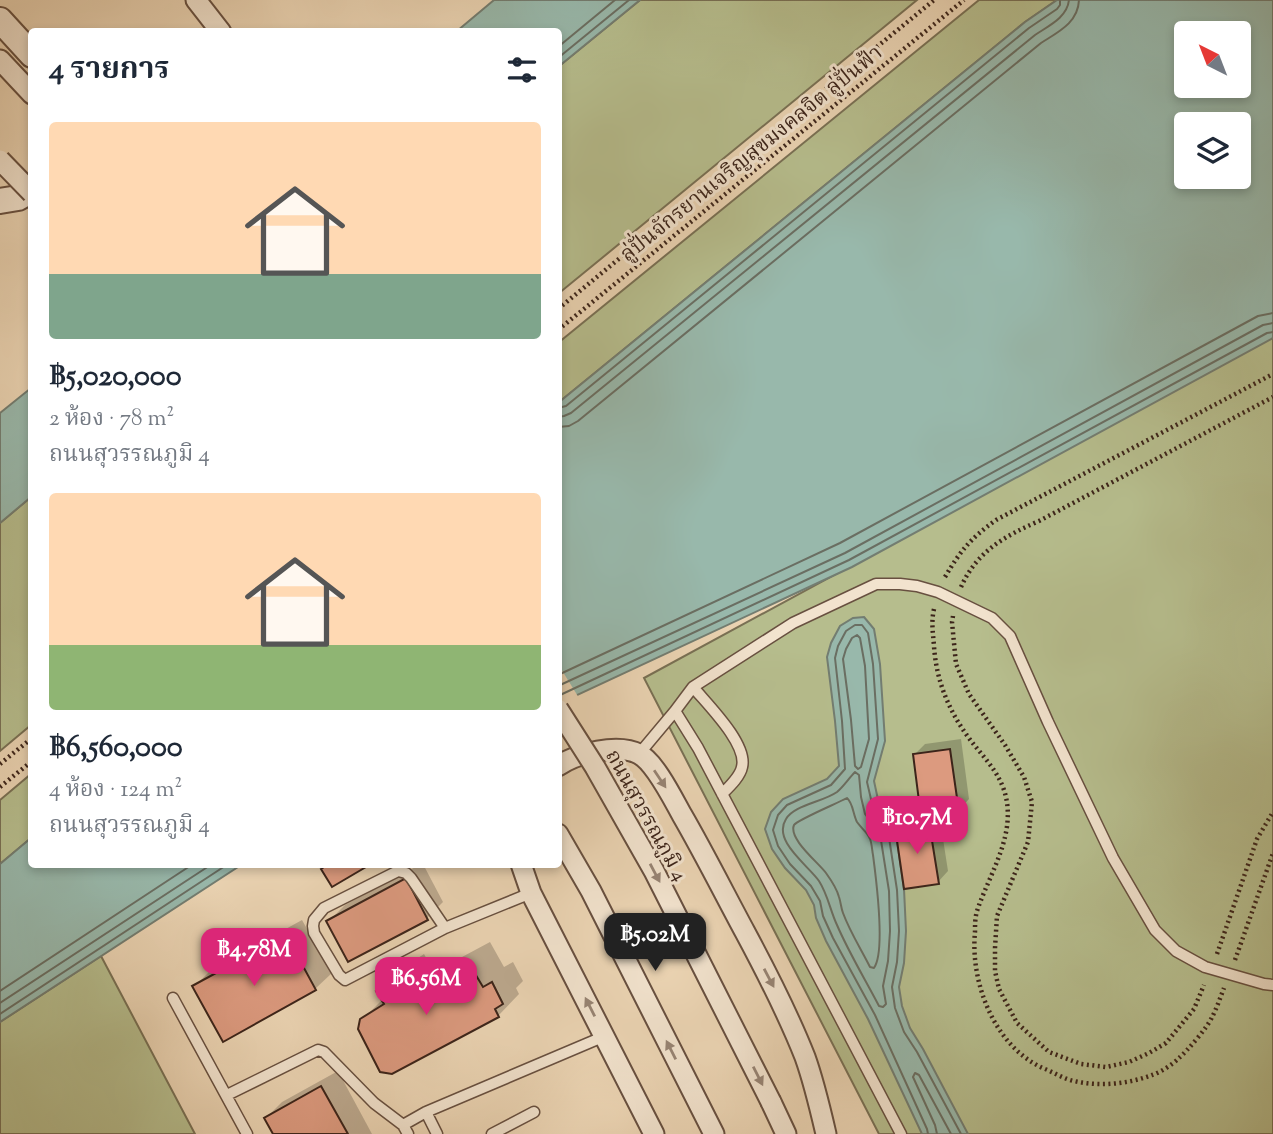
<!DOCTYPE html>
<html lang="th">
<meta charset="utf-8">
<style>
body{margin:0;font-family:"Sorts Mill Goudy","Noto Serif Thai",serif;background:#f2f2f3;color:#1f2937;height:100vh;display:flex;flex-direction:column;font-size:26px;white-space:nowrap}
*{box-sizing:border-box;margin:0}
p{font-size:23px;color:#747a83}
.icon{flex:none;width:38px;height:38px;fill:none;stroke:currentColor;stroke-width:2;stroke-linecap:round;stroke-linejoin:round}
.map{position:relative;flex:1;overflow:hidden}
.sheet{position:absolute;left:28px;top:28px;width:534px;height:840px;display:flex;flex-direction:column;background:#fff;border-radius:7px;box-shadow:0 4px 10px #0003}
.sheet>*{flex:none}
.needle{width:46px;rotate:318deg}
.fabs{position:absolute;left:1174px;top:21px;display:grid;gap:14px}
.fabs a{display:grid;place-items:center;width:77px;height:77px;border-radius:7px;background:#fff;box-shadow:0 4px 10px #0003;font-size:35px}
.price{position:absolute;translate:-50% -60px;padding:0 16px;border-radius:14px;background:#db2777;color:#fff;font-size:23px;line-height:46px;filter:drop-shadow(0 2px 4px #0008)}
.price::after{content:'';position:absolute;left:50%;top:42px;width:21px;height:16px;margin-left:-10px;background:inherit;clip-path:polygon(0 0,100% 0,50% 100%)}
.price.on{background:#222;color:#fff}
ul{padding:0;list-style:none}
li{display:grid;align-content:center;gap:14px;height:371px;padding:0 21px}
li span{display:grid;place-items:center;height:217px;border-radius:7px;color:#555}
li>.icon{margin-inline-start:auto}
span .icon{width:126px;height:126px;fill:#fffc;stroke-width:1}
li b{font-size:30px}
h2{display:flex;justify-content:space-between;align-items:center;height:84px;padding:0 21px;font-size:30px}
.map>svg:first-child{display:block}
.green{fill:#b6bd8d;stroke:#797054;stroke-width:2}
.water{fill:#98b8ab;stroke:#737d71;stroke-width:2;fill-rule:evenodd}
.pier{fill:#ebd4b3}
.shadow{fill:#0003}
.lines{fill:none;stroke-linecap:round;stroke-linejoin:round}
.shore{stroke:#6a6e62;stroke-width:2}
.building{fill:#dc9a7f;stroke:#3c241a;stroke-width:2}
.service-casing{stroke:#685040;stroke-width:13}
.minor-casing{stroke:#685040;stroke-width:23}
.tertiary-casing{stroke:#685040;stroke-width:28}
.path{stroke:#3c241a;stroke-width:4.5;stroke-dasharray:2 3.5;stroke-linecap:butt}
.service{stroke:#f2e3ce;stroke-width:10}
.minor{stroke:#f2e3ce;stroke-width:19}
.tertiary{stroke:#f2e3ce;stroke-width:24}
.minor-bridge-casing{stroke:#685040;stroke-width:23;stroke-linecap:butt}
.minor-bridge{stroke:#f2e3ce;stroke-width:19}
.oneway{fill:#978474}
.labels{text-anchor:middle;stroke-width:6;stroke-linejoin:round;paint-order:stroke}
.street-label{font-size:21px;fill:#3c241a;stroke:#f2e3ce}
</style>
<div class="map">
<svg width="1273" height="1134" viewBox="0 0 1273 1134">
<rect width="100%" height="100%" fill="#ebd4b3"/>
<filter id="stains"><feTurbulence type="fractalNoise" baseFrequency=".00286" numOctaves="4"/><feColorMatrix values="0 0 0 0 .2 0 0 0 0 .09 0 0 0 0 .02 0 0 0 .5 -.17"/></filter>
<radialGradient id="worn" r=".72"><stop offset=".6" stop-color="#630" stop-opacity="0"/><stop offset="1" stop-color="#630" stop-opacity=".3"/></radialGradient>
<path class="green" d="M640,0H917L558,294V67Z
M979,0H1057L1025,22L558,403V343Z
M1273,337V1134H879L644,678Z
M31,497V725L0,751V523Z
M31,774V838L0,864V800Z
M101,956L195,1134H0V1022Z"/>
<path class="water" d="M494,0H640L558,67V32L457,31Z
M1057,0H1273V338L852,567L558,704V403L1025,22ZM1186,33H1239V86H1186ZM1186,124H1239V177H1186Z
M31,388V497L0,523V413Z
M864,617L874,629L880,664L885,741L874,781L880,809L895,827L904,889L906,931L904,963L899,987L902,1006L910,1028L923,1049L968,1134H922L868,1019L826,941L816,918L814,905L806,890L785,868L772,849L765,829L771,812L783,799L827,779L839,766L835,721L827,657L831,643L840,626L853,618Z
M31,838L32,864L241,865L0,1022V864Z"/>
<path class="pier" d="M558,664L579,698L558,707Z"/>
<path class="shadow" d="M961,739L969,799L959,810L939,813L948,871L938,882L897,828L907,817L923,815L914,755L925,744Z
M421,864H423L443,902L427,918L329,921L345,905Z
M302,920L332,973L315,989L223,1040L194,987L210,971Z
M490,942L504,967L513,962L523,981L516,988L519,994L498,1016L362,1020L383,999L379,991L400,970L424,954L434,972Z
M338,1071L372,1134H275L266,1118L282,1102Z"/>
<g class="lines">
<path class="shore" d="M558,47L615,0
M558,58L629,0
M558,408L566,406L1029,28L1057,9L1060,5V0
M558,417L564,416L571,413L1035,35C1048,26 1067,18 1069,0
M558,427L569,426L578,421L1041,43C1058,32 1078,23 1079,0
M857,635L860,638L865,666L869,739L861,767L858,769L855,766L851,720L843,659L846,649L852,638Z
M558,675L840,543L1258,316L1273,313
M558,686L845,553L1263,325L1273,323
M558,696L849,560L1267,333L1273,332
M855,772L859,775L861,797L865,814L880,834L889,891L890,931L888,961L883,986L886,1004L883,1007L879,1006C865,979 849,953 837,925C830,910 828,895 819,881C808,865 772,841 786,819C794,805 823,802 837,792C844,786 849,778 855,772Z
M847,798C853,803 853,814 857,822C861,828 868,833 870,839C872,844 872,850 873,855C876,878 886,951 874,968L870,967C861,949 850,932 843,913C841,908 841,903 839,897C837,889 831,880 826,873C819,863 788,839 794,825C797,820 838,803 847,798Z
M0,991L193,864
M0,1003L212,864
M0,1014L228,864
M928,1134L927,1129L875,1015L833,938L823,916L820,901L811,886L790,864L778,846L773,830L778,815L787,805L831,785L845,769L842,721L835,658L838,646L846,631L855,625H862L868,633L873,664L878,739L867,782L874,812L888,831L897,890L899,931L897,962L892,987L895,1008L904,1032L917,1052L961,1134
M937,1134L935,1125L913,1077L915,1073L919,1075L951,1134"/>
</g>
<path class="building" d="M950,749L959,812L921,817L913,754Z
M929,822L939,884L904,889L895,827Z
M329,864H371L332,887L321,869Z
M406,878L428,920L348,962L326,921Z
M286,935L316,990L223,1042L192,986Z
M468,962L483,987L492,982L503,1004L495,1009L499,1017L392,1074L380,1072L358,1029L360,1019L384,1004L376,991L402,974L413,992Z
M321,1086L348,1134H273L264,1118Z"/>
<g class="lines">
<g class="service-casing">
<path id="service" d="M693,687L793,623L876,584H900L917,586L938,592L992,618L1010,636L1048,722L1113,858L1155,930L1176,951L1205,967L1264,984L1273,985
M675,711L693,687C707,704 748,744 742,767C740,777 729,787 722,794
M639,754L675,711L698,748L901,1134
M398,871L406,873L411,878L445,928L345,980L339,975L314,933L313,926L314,920L324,908Z
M445,928L531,893
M173,998L247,1134
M227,1095L318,1050L324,1052L374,1103L403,1125
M426,1112L437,1134
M408,1134L403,1125L426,1112L605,1036
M492,1134L534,1112"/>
</g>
<g class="minor-casing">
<path id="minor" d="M196,0L221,32
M0,60L32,94
M558,766C577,753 618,743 639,754C655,762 673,799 682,815C704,853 724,893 745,932C767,973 788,1014 805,1057C814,1082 820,1108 826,1134
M558,834L591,891L714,1134
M521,864L531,893L654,1134
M771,1102L786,1134"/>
</g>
<g class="tertiary-casing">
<path id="tertiary" d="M0,20L32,55
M0,201L18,198L32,190"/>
</g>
<path class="path" d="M558,309L934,0
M558,330L964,0
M945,577C961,550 970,539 996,520L1273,374
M961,587C977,551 1005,536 1039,521L1273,397
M934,609C931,622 933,633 934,646C936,678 947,707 966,734C979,753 996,767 1004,790C1018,833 990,872 977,911C975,918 975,925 975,932C970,983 995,1048 1045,1069C1055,1073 1064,1079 1074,1081C1100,1087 1128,1084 1152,1075C1161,1072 1172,1065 1179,1058C1187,1051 1208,1027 1212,1017C1217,1008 1220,998 1224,988
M953,616L952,622L956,664L969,694L1005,745L1024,777L1032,802L1028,842L997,916L995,948V971L999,989L1017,1023L1049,1052L1081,1064L1106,1067L1129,1062L1149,1053L1166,1043L1194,1009L1204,985
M0,764L32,738
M0,787L32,761
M1217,954L1257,839L1273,812
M1235,960L1273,853"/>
<use href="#service" class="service"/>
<use href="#minor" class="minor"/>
<use href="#tertiary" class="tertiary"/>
<g class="minor-bridge-casing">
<path id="minor-bridge" d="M0,160L32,193
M558,709L595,767L654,871L771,1102"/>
</g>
<use href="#minor-bridge" class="minor-bridge"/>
</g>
<defs><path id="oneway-solid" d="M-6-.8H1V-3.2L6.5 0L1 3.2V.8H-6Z" transform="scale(1.75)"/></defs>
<g class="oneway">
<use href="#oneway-solid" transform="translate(660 779) rotate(56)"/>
<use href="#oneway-solid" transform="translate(655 873) rotate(62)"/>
<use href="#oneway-solid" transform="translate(769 978) rotate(62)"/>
<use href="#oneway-solid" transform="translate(590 1007) rotate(-117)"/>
<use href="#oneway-solid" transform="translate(671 1050) rotate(-117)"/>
<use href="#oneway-solid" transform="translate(758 1076) rotate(63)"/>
</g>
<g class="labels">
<g class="street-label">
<text transform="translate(751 153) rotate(-39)" y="7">ลู่ปั่นจักรยานเจริญสุขมงคลจิต ลู่ปั่นฟ้า</text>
<text transform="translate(647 815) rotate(61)" y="7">ถนนสุวรรณภูมิ 4</text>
</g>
</g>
<rect width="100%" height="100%" filter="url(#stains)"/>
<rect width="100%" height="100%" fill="url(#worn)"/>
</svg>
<div class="fabs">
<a><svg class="needle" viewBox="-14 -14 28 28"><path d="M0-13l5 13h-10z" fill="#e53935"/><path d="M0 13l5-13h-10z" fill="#747a83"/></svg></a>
<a><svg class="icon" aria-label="layers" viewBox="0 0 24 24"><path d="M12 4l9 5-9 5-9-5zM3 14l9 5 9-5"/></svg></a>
</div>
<b class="price" style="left:917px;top:856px">฿10.7M</b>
<b class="price on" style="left:655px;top:973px">฿5.02M</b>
<b class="price" style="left:254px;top:988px">฿4.78M</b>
<b class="price" style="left:426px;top:1017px">฿6.56M</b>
<section class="sheet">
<h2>4 รายการ<svg class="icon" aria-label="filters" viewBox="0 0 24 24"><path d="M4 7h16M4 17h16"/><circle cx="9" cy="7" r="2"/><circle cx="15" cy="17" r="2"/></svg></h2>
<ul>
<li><span style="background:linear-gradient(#ffd9b3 70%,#7fa58c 0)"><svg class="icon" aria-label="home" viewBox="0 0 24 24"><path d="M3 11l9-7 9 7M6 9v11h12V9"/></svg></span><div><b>฿5,020,000</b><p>2 ห้อง · 78 m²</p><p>ถนนสุวรรณภูมิ 4</p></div></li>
<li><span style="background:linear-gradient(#ffd9b3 70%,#8fb573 0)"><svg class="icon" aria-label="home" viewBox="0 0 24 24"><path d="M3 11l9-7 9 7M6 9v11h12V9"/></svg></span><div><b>฿6,560,000</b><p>4 ห้อง · 124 m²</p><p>ถนนสุวรรณภูมิ 4</p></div></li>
</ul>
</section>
</div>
